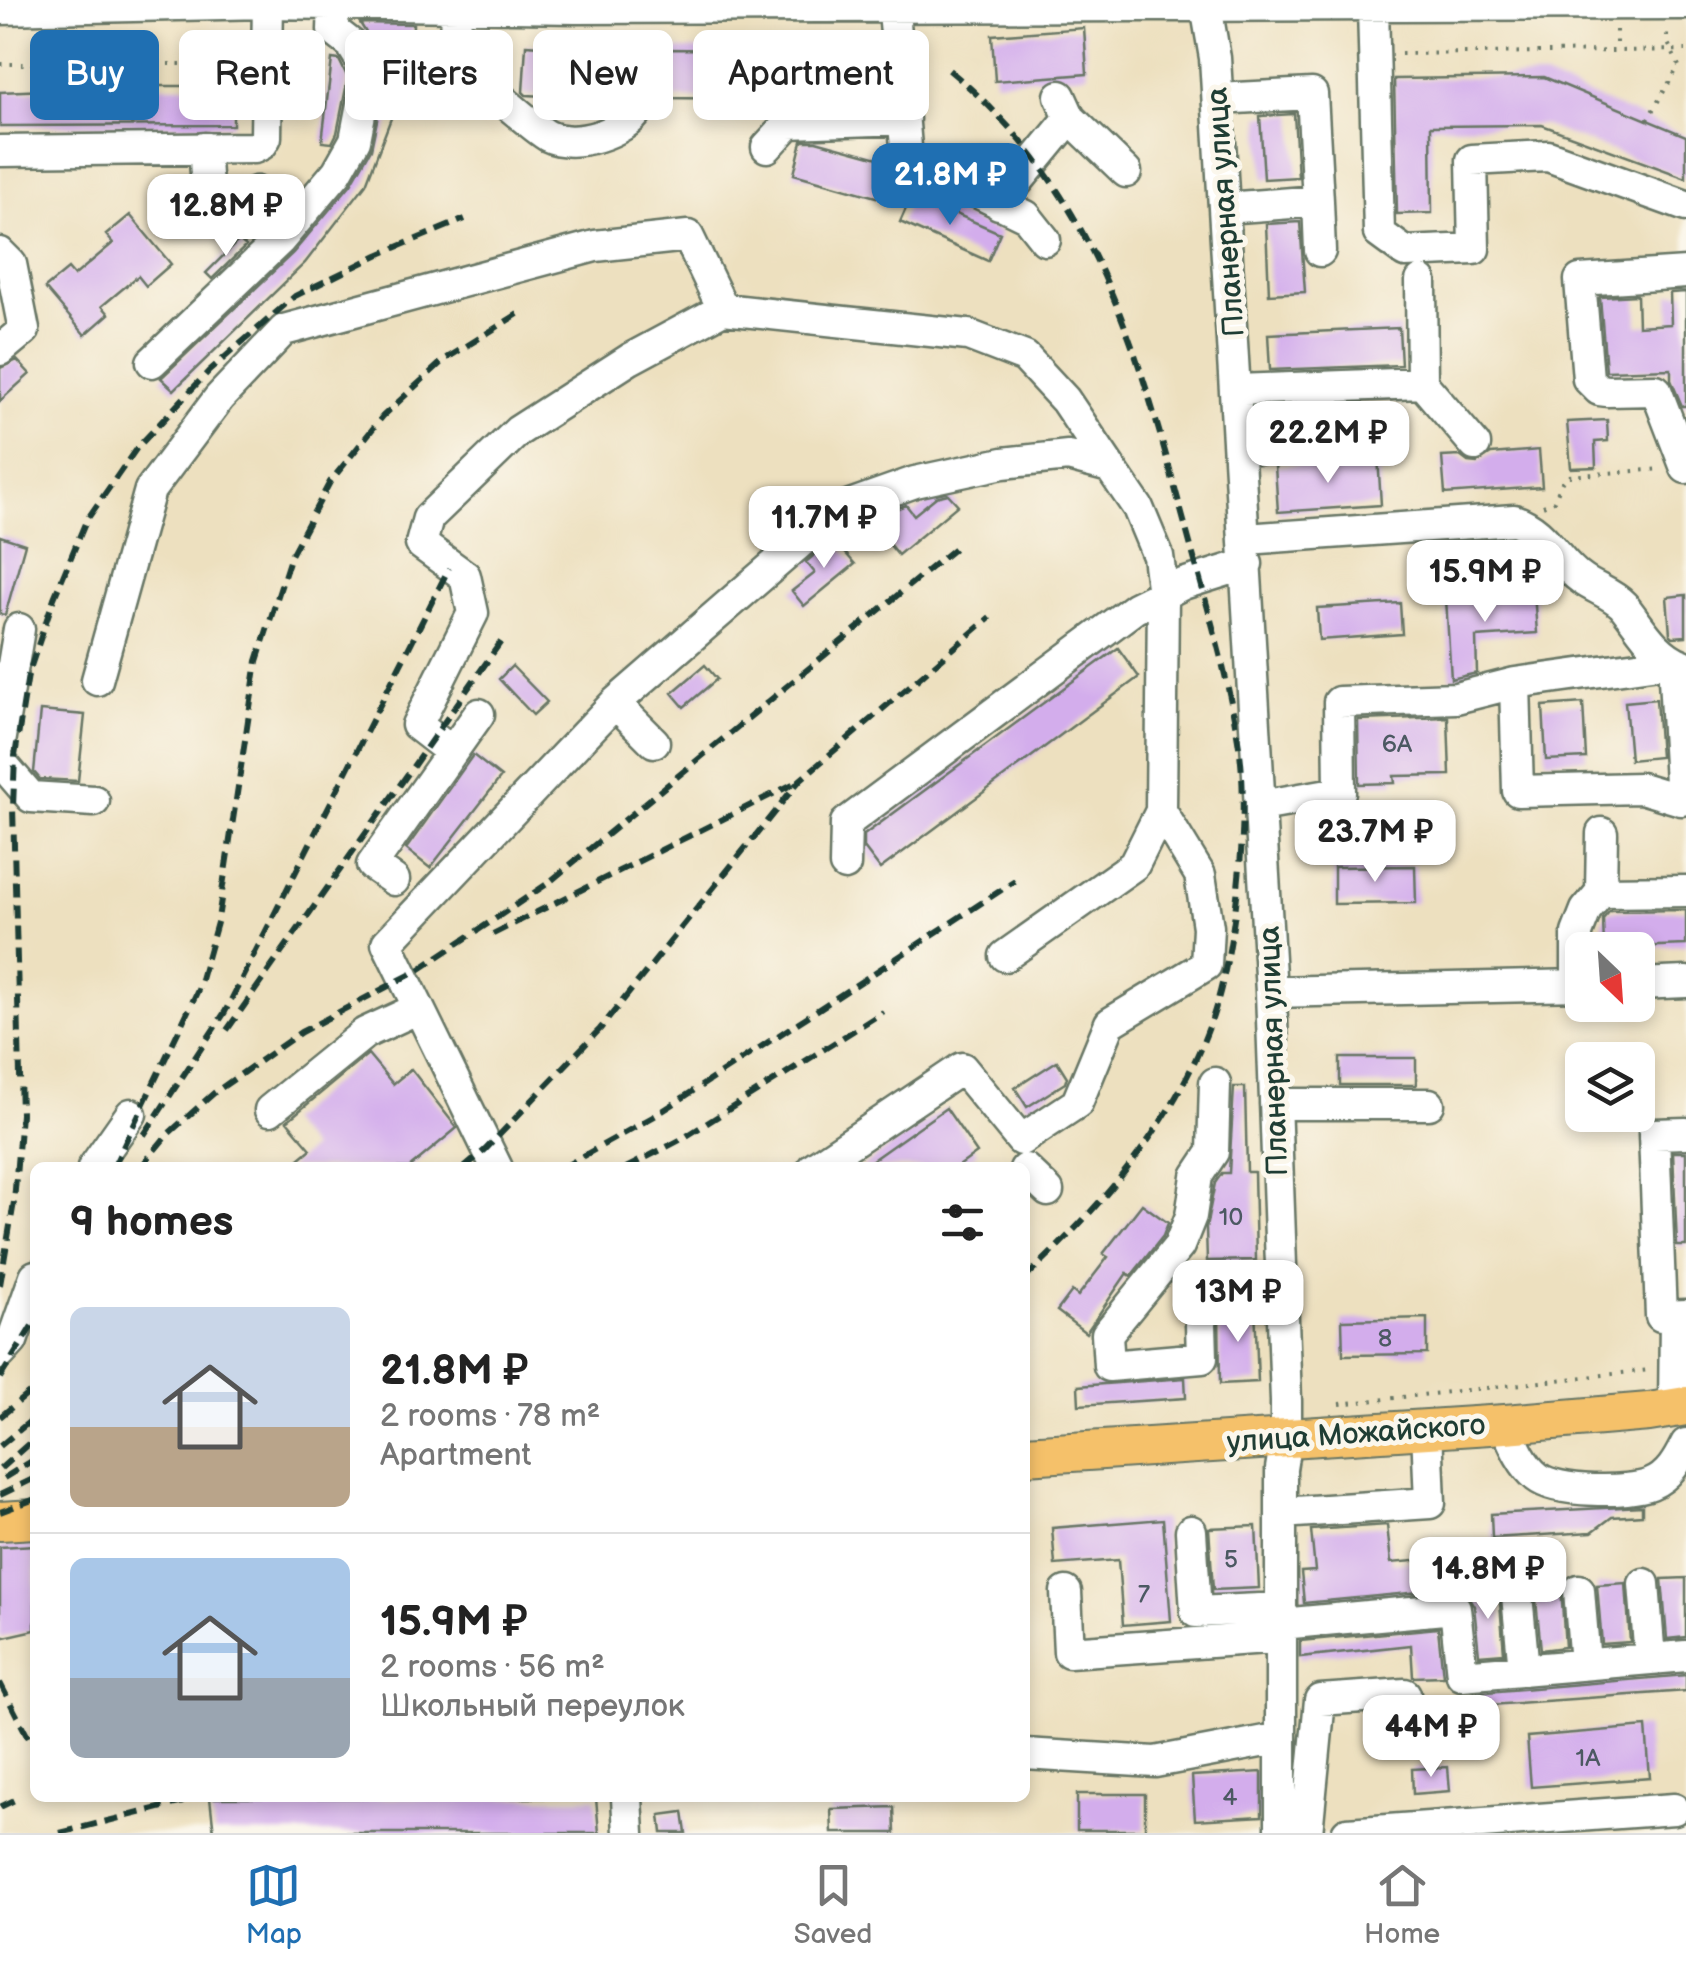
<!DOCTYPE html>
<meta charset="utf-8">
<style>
body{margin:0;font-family:"Balsamiq Sans",sans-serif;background:#f2f2f2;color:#222;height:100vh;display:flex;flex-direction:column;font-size:38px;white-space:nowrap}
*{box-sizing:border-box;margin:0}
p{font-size:32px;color:#767676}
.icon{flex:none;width:55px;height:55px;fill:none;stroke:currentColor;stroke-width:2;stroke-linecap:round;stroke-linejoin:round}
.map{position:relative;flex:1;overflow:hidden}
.details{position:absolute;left:30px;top:1162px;width:1000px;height:640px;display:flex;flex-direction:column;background:#fff;border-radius:15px;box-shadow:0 5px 15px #0003}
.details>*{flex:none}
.banner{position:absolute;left:30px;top:30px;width:1000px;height:90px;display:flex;gap:20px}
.needle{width:65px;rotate:155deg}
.buttons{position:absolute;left:1565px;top:932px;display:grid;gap:20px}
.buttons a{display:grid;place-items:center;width:90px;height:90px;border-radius:15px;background:#fff;box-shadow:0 5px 15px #0003;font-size:50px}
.price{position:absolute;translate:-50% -85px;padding:0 22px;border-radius:20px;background:#fff;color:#222;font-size:32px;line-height:65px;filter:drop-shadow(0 2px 5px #0008)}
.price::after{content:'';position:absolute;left:50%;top:60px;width:30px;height:22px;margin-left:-15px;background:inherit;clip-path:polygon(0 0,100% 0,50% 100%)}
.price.on{background:#1f6fb2;color:#fff}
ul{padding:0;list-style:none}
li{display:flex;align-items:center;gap:30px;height:250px;padding:0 40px}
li+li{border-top:2px solid #e0e0e0}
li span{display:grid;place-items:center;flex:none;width:280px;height:200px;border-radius:15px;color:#555}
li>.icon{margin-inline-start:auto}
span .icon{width:120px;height:120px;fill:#fffc;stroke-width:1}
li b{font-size:42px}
h2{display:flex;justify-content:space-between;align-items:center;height:120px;padding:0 40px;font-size:42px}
.tag{padding:0 35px;border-radius:15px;background:#fff;box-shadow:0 5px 15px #0003;font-size:35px;line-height:90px}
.tag.on{background:#1f6fb2;color:#fff}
.menu{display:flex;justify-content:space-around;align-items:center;height:140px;border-top:2px solid #e0e0e0;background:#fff;font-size:28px;color:#767676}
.menu a{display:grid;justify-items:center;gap:5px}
.menu .on{color:#1f6fb2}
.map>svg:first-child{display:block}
.building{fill:#d3adec}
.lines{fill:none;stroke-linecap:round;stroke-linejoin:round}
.minor-casing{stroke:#677665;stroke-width:35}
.major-casing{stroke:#677665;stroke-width:42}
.path{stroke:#677665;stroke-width:4;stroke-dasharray:2.5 8;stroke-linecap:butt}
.minor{stroke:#fff;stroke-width:30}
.major{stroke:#f5c16b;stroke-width:38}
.rail{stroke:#1f3d34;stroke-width:6;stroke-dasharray:15 8;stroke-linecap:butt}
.labels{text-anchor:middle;stroke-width:10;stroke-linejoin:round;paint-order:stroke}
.number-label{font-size:25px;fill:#4c5962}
.street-label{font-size:30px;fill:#1f3d34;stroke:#fbf7ec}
</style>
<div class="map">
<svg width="1686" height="1833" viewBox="0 0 1686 1833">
<rect width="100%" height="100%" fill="#fbf7ec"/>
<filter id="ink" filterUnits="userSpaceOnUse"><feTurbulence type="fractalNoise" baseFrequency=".01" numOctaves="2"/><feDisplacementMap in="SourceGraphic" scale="20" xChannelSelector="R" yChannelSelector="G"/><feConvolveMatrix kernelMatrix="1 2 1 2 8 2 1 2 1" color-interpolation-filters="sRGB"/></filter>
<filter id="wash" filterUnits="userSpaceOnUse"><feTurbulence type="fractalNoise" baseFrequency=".0048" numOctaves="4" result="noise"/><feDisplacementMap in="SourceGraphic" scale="40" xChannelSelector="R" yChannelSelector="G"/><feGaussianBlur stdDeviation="2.25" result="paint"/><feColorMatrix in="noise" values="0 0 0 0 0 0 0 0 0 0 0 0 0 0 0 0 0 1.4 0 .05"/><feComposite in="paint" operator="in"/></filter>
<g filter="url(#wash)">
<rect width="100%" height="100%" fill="#ede0bf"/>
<g id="blocks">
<path class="building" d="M360,23L413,24L412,63L366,184L305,263L174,390L161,378L293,253L351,184L371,149L386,77L395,50L373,44Z
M1084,28L1087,74L995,81L992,35Z
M878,39L882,86L801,95L796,49Z
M526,45L625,52L622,100L526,95L523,92Z
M664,49L758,50L757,99L663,98Z
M332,59L339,60L348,78L337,133L332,143L322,142Z
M1544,77L1686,136V178L1542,125L1431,126L1432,213L1397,214L1394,79Z
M153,86H212V91L233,90V125L0,126V92L117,87V92H153Z
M1294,114L1298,177L1264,179L1260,116Z
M802,141H816L889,161L892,169L904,178L897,203L794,174Z
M912,195L1000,233L988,261L900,222Z
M130,215L171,264L146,286L138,276L102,306L109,314L85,335L45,288L68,269L74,276L113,243L106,235Z
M1300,222L1305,292L1269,294L1266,224Z
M239,240L246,246L212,279L206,273Z
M1686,292V406H1682L1671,380V369L1606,371L1600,297L1637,295L1638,326L1671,324L1670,293Z
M1399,328L1401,365L1270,370L1268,334Z
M17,360L30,374L0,401V368Z
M1607,420L1608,441L1595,442L1596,467L1571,468L1567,422Z
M1539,450L1542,487L1445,494L1442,457L1460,456L1468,462L1477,463L1491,454Z
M1378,456L1381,505L1278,512L1275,466L1364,461Z
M948,494L958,505L898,555L875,527L898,508L906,505L914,515L936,497Z
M0,536L25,544L5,615L0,614Z
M833,539L855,564L804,606L792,591L815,573L806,562Z
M1534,593L1537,633L1476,637L1477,673L1451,679L1446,599Z
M1686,595V636L1673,637L1670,634L1667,597Z
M1400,603L1402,634L1319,640L1317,608Z
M1118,648L1139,677L880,869L864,848V835Z
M705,665L717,679L684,707L672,693Z
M512,666L547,702L533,715L499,679Z
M1656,699L1660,757L1630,760L1625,702Z
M1583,703L1586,758L1546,760L1543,706Z
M40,711L85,715L78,781L40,779L34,772Z
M1448,717L1450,775L1394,776L1395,783L1359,784L1358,720Z
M473,755L501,777L430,868L406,849Z
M1415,866L1416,903L1334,904V867Z
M1686,910V945L1604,948L1603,919L1610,911Z
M368,1054L393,1084L411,1069L457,1128L409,1168H288L311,1149L287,1121Z
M1340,1058H1416V1085H1340Z
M1057,1061L1067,1077L1065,1083L1027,1107L1015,1088Z
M1234,1087H1245L1247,1172H1254L1256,1260L1207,1261L1206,1228L1215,1183L1222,1173H1229Z
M946,1108L977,1153L956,1168H861Z
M1673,1152H1686V1246H1677Z
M1142,1204L1168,1223L1163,1236L1131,1276L1127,1273L1086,1333L1057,1311L1072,1291L1078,1296L1108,1257L1103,1254Z
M1255,1306L1258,1382L1220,1384L1219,1308Z
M1427,1318V1354L1343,1355L1342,1320Z
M1185,1378L1186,1398L1079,1405L1078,1386Z
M1642,1506V1515L1612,1517L1592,1532L1492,1538L1491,1514Z
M1163,1519L1171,1621L1123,1625L1118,1560L1055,1565L1052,1528Z
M1387,1525L1391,1563L1449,1558L1452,1589L1304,1603L1301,1572L1315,1571L1311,1530Z
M1256,1526L1259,1588L1213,1590L1209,1528Z
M35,1545V1630L0,1638V1547Z
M1686,1578V1637L1667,1639L1662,1579Z
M1626,1583L1630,1642L1602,1644L1597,1585Z
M1561,1588L1565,1647L1541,1650L1535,1590Z
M1499,1591L1504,1653L1479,1655L1474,1606L1466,1593Z
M1438,1628L1443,1676L1413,1677L1411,1645L1300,1657V1641Z
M1686,1675V1691L1476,1706L1475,1693Z
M1646,1727L1650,1778L1531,1787L1527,1737Z
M1448,1767L1450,1791L1413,1794L1412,1769Z
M1262,1772V1816L1195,1820L1192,1776Z
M1077,1794H1145V1830H1077Z
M210,1798H596L599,1833H214Z
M894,1807L895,1833H832L831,1809Z
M683,1812L686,1833H662L660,1815Z"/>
</g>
</g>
<g filter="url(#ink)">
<use href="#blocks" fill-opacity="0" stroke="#677665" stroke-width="2.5"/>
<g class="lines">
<g class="minor-casing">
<path id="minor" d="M893,0L907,158L1026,216L1045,240
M1205,0L1215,58L1271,992L1286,1401V1437L1281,1469V1833
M456,6C455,25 454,49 465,66C472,75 538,131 548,136C574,149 625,133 639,109C643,101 641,88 641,78
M1373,7L1379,233L1405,252L1474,249L1472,160L1548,156L1686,206
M0,9L268,3L575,8L1686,4
M1218,99L1312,94L1318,201
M1070,118L1126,172
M767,147L789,123L904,119
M205,148C206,172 202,193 226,204L256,192L293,223
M0,151L254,148L262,144L266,137L268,0
M999,204L1070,118L1060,96
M1225,208L1318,201L1320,251
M0,253L11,264L24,330L0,350
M1686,273L1580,280L1588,379L1599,390L1607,391L1656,390L1686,468
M1421,281L1422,383
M152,362L279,241L337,172L355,140L367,78L365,67L351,44L333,30L334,4
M1237,390L1422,383L1475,445
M1240,449L1363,442
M1246,539L1514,520C1546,530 1556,562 1583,580C1596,589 1612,594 1623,605C1641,627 1655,655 1683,665
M97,680L150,490L219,398L284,330L595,246L688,236L723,309
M479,714L452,752L417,725L473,613L465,576L421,544L428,518L518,431L630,359L723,309L968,335L1025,357L1065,400L1110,467
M654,742L615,703L839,509L915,482L1003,463L1068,456L1110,467L1138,508L1158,556L1163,594L1161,811L1200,875L1208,927L1206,965L1110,1023L1077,1103L1021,1140L962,1068L813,1168
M0,743L19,629
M0,761L31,797L94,801
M1681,800L1641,788L1518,791L1515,683L1673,661L1681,800L1686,799
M1261,806L1340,792L1339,702L1456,698L1515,683
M845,865L846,823L1135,608L1183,584L1247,564
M394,880L372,865L452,752
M1601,892L1686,891
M1005,956L1134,865L1161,811
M1638,984L1686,982
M1577,985V933L1586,910L1601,892L1602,833
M1271,992L1582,985
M1215,1083L1213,1152L1197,1176L1191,1216L1179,1246L1107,1334L1109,1366L1202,1358L1200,1290L1282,1286
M1275,1104H1429
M270,1110L365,1033L419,1008
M1686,1133L1654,1134L1661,1316L1686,1315
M93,1168L131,1114
M497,1168L387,943L615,703
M1025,1169L1048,1191
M0,1354L12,1341L35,1276
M1674,1408L1675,1316
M1505,1424C1513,1442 1521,1464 1537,1477C1557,1493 1628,1493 1651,1484C1669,1477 1678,1460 1686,1444
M1281,1513L1430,1503L1427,1429
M1191,1531L1196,1612L1281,1608
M1644,1584L1650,1659
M1579,1590L1585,1664
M1066,1592L1069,1652L1281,1637
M1517,1595L1524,1670
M1281,1624L1455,1608L1462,1675L1686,1656
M1025,1754L1155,1762L1281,1738
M627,1798L629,1833
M1307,1833L1320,1700L1405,1694
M1347,1833L1674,1809"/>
</g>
<g class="major-casing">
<path id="major" d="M1025,1455L1505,1424L1649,1412L1686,1406
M0,1521L35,1519"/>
</g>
<path class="path" d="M1616,30V50
M1401,54L1686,50
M0,64H244
M1647,120L1679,66L1667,41V29
M1543,506L1554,501L1562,482L1568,476L1661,469
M1340,1404L1649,1370"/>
<use href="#minor" class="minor"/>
<use href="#major" class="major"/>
<path class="rail" d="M949,70C1096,190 1138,351 1185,525C1205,600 1229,676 1240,753C1249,823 1235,950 1213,1016C1177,1120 1104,1204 1025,1278
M493,934L793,784
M227,1030L505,636
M144,1135L225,1012L449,568
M113,1168L198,990L218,919L257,661L291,555L330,482L383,416L444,360L518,314
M140,1168L167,1135L214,1093L301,1032L417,971L547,884L956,547
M464,1168L485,1150L600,1029L800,780L990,617
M562,1168L658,1114L1015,881
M626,1168L682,1139L883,1012
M0,1285L14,1202L21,1114L13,807L15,756L28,675L54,598L86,521L136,449L209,371L295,296L378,255L465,219
M0,1378L35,1321
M0,1417L35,1388
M0,1446L35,1417
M0,1469L35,1438
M4,1478L35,1459
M0,1495L35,1478
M0,1512L35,1499
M0,1683L30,1741
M0,1807L19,1798
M60,1833L183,1802"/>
</g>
</g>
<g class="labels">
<g class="number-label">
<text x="1397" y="752">6А</text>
<text x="1231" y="1225">10</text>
<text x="1385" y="1346">8</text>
<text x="1231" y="1567">5</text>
<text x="1144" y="1602">7</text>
<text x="1588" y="1766">1А</text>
<text x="1230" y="1805">4</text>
</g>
<g class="street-label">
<text transform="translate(1225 212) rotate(-94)" y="10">Планерная улица</text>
<text transform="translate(1273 1051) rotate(-92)" y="10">Планерная улица</text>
<text transform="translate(1356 1433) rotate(-4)" y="10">улица Можайского</text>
</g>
</g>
</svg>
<div class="buttons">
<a><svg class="needle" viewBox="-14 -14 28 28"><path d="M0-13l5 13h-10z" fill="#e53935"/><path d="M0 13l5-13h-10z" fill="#767676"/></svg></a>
<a><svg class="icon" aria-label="layers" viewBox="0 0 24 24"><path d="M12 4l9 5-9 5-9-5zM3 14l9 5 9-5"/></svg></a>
</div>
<b class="price on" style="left:950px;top:228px">21.8M ₽</b>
<b class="price" style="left:226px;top:259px">12.8M ₽</b>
<b class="price" style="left:1328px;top:486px">22.2M ₽</b>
<b class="price" style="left:824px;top:571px">11.7M ₽</b>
<b class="price" style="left:1485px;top:625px">15.9M ₽</b>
<b class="price" style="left:1375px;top:885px">23.7M ₽</b>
<b class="price" style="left:1238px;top:1345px">13M ₽</b>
<b class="price" style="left:1488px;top:1622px">14.8M ₽</b>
<b class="price" style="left:1431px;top:1780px">44M ₽</b>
<div class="banner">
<a class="tag on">Buy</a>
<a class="tag">Rent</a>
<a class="tag">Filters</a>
<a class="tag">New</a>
<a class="tag">Apartment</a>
</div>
<section class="details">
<h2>9 homes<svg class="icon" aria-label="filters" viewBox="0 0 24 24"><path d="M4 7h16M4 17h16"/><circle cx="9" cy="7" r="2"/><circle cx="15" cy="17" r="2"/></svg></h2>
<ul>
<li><span style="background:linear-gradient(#c9d6e8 60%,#b9a48a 0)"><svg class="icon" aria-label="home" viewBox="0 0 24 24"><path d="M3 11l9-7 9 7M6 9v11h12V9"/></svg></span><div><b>21.8M ₽</b><p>2 rooms · 78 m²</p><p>Apartment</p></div></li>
<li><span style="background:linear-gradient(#a9c7e8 60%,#9aa5b1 0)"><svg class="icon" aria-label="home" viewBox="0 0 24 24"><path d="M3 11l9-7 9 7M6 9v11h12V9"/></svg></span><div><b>15.9M ₽</b><p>2 rooms · 56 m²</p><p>Школьный переулок</p></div></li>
</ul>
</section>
</div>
<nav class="menu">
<a class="on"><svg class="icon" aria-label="map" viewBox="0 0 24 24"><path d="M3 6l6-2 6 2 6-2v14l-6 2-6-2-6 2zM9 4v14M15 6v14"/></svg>Map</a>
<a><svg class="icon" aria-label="saved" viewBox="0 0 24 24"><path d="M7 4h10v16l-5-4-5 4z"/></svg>Saved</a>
<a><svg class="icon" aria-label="home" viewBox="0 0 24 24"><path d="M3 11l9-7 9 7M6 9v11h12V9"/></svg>Home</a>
</nav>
